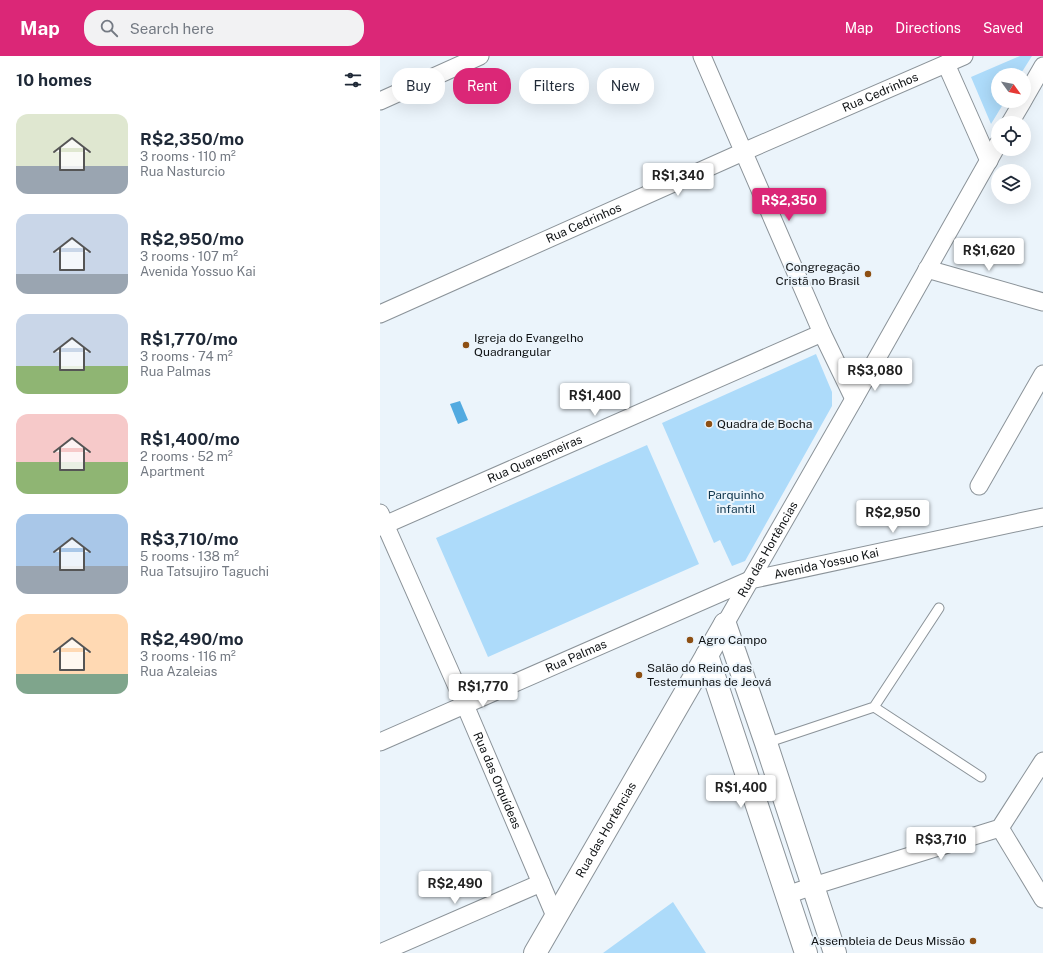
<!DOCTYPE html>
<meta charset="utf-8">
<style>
body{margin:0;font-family:"Public Sans",sans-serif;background:#f2f2f3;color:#1f2937;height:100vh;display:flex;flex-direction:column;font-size:15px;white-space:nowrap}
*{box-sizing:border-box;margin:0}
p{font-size:13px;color:#747a83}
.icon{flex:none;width:22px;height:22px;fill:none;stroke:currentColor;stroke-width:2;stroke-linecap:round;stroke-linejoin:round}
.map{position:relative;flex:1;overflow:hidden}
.side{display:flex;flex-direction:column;background:#fff;width:380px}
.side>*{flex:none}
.top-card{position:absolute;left:12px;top:12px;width:380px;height:36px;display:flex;gap:8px}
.needle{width:26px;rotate:123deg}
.buttons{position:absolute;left:611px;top:12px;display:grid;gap:8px}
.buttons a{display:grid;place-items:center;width:40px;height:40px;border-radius:50%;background:#fff;box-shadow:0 4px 16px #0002;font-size:20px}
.price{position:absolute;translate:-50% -34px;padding:0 9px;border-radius:4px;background:#fff;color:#222;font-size:13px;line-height:26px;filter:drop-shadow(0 1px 2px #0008)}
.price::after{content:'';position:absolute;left:50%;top:24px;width:12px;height:9px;margin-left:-6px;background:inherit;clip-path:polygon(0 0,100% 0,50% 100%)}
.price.on{background:#db2777;color:#fff}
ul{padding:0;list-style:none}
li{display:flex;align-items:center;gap:12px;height:100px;padding:0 16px}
li span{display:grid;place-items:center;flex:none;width:112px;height:80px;border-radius:12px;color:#555}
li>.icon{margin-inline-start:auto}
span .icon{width:48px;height:48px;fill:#fffc;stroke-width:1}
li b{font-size:17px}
h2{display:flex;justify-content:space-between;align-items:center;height:48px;padding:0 16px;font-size:17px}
.tag{padding:0 14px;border-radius:16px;background:#fff;box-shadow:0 4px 16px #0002;font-size:14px;line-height:36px}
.tag.on{background:#db2777;color:#fff}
header{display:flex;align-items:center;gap:24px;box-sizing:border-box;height:56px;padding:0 20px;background:#db2777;color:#fff}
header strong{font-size:19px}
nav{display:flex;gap:22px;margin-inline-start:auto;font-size:14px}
.search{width:280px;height:36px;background:#f2f2f3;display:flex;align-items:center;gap:10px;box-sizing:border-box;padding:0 14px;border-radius:16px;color:#747a83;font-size:15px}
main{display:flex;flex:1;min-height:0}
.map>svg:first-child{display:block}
.green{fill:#addbfa}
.water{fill:#52aae0}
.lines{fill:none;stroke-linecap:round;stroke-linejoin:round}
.service-casing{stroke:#8b9399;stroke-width:11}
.minor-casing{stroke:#8b9399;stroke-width:19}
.tertiary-casing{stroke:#8b9399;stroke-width:24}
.service{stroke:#fff;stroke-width:9}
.minor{stroke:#fff;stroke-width:17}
.tertiary{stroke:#fff;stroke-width:22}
.poi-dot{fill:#8d4f13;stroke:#ebf4fb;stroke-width:1.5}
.labels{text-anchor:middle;stroke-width:4;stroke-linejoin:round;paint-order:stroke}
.street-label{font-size:12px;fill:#0e1113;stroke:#ebf4fb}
.poi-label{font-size:12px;fill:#0e1113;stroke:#ebf4fb;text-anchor:start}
.park-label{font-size:12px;fill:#11374e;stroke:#ebf4fb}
</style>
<header>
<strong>Map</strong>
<div class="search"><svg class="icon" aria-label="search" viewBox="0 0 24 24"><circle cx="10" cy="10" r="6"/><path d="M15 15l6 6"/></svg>Search here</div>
<nav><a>Map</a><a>Directions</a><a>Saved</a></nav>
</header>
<main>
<section class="side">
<h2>10 homes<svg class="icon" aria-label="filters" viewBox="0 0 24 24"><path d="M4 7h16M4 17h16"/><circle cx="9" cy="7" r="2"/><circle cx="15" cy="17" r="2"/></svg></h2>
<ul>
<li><span style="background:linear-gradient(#dfe7d0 65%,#9aa5b1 0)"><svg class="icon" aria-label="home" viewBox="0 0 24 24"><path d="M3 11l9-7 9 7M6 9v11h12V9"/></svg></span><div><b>R$2,350/mo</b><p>3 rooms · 110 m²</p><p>Rua Nasturcio</p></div></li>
<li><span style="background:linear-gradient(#c9d6e8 75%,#9aa5b1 0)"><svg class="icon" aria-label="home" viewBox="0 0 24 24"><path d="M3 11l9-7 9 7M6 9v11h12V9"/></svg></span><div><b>R$2,950/mo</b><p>3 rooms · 107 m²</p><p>Avenida Yossuo Kai</p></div></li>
<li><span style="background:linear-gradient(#c9d6e8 65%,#8fb573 0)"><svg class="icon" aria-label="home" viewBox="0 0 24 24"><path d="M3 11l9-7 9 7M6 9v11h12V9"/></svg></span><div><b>R$1,770/mo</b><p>3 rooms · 74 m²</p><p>Rua Palmas</p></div></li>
<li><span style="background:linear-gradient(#f6c9c9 60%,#8fb573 0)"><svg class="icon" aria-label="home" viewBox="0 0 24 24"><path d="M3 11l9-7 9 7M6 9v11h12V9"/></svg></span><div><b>R$1,400/mo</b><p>2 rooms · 52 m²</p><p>Apartment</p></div></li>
<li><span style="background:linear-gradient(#a9c7e8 65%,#9aa5b1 0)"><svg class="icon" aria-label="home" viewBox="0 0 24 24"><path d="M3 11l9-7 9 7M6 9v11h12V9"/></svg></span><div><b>R$3,710/mo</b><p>5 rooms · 138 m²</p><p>Rua Tatsujiro Taguchi</p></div></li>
<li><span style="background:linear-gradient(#ffd9b3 75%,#7fa58c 0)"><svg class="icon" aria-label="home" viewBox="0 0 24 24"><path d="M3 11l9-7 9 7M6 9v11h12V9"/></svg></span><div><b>R$2,490/mo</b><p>3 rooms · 116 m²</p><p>Rua Azaleias</p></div></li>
</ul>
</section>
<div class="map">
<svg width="663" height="897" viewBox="0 0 663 897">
<rect width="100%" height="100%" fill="#ebf4fb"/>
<path class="green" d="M640,0H652L640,19H618V45H625L611,68L591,21Z
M436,298L452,336V350L365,505L352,510L340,484L334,487L282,367Z
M267,389L319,508L108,601L56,482Z
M293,846L326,897H223Z"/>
<path class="water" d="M80,345L88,364L78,368L70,348Z"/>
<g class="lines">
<g class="service-casing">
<path id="service" d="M494,651L559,552
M386,687L494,651L601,721"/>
</g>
<g class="minor-casing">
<g id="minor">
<path d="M322,0L442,277L474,343"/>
<path d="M566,8L609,105"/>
<path d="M644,43L663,10"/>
<path d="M0,45L100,0"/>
<path d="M630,67L643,45"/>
<path d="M547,213L663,246"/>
<path id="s1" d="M0,258L363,96L584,0"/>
<path d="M599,430L663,318"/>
<path id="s2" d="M0,457L85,649L175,860"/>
<path id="s3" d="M0,471L442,277"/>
<path id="s4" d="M345,568L474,343L618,88"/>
<path id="s5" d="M0,686L370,524L663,461"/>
<path d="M620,772L663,843"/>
<path d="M407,839L433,830L620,772L663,705"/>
<path d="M0,897L161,827"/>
</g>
</g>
<g class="tertiary-casing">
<g id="tertiary">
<path d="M345,568L386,687L455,897"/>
<path d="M327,599L426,897"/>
<path id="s6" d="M155,897L345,568"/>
</g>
</g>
<use href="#service" class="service"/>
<use href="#minor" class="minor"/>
<use href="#tertiary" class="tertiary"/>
</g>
<g class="poi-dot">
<circle cx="488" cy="218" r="4"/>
<circle cx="86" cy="289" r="4"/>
<circle cx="329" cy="368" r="4"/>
<circle cx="310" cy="584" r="4"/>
<circle cx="259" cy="619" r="4"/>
<circle cx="593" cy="885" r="4"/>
</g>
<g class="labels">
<g class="street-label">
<text dy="4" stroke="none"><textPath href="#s1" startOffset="547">Rua Cedrinhos</textPath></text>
<text dy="4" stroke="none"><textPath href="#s1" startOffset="223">Rua Cedrinhos</textPath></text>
<text dy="4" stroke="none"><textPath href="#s3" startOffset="169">Rua Quaresmeiras</textPath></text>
<text dy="4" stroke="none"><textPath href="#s4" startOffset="86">Rua das Hortências</textPath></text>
<text dy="4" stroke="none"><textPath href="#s5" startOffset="482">Avenida Yossuo Kai</textPath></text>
<text dy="4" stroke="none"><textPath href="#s5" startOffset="214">Rua Palmas</textPath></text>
<text dy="4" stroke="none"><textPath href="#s2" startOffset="292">Rua das Orquídeas</textPath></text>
<text dy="4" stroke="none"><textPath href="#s6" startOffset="142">Rua das Hortências</textPath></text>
</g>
<g class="poi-label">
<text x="480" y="215" text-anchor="end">Congregação<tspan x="480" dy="14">Cristã no Brasil</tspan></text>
<text x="94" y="286">Igreja do Evangelho<tspan x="94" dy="14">Quadrangular</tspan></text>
<text x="337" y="372">Quadra de Bocha</text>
<text x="318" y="588">Agro Campo</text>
<text x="267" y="616">Salão do Reino das<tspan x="267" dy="14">Testemunhas de Jeová</tspan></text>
<text x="585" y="889" text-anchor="end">Assembleia de Deus Missão</text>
</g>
<g class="park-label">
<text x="356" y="443">Parquinho<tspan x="356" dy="14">infantil</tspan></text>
</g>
</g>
</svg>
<div class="buttons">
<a><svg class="needle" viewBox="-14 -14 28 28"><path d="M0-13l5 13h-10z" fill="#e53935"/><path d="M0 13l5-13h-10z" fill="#747a83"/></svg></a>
<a><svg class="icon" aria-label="locate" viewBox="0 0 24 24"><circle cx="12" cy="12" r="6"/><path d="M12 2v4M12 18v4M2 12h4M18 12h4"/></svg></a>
<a><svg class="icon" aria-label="layers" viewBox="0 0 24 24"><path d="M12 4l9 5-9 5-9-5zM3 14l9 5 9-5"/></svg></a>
</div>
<b class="price" style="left:298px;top:141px">R$1,340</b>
<b class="price on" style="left:409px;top:166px">R$2,350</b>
<b class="price" style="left:609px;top:216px">R$1,620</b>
<b class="price" style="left:495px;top:336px">R$3,080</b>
<b class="price" style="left:215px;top:361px">R$1,400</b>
<b class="price" style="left:513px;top:478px">R$2,950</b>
<b class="price" style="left:103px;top:652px">R$1,770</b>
<b class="price" style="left:361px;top:753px">R$1,400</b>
<b class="price" style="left:561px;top:805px">R$3,710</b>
<b class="price" style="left:75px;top:849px">R$2,490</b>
<div class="top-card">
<a class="tag">Buy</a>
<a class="tag on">Rent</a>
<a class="tag">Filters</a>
<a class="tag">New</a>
</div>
</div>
</main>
